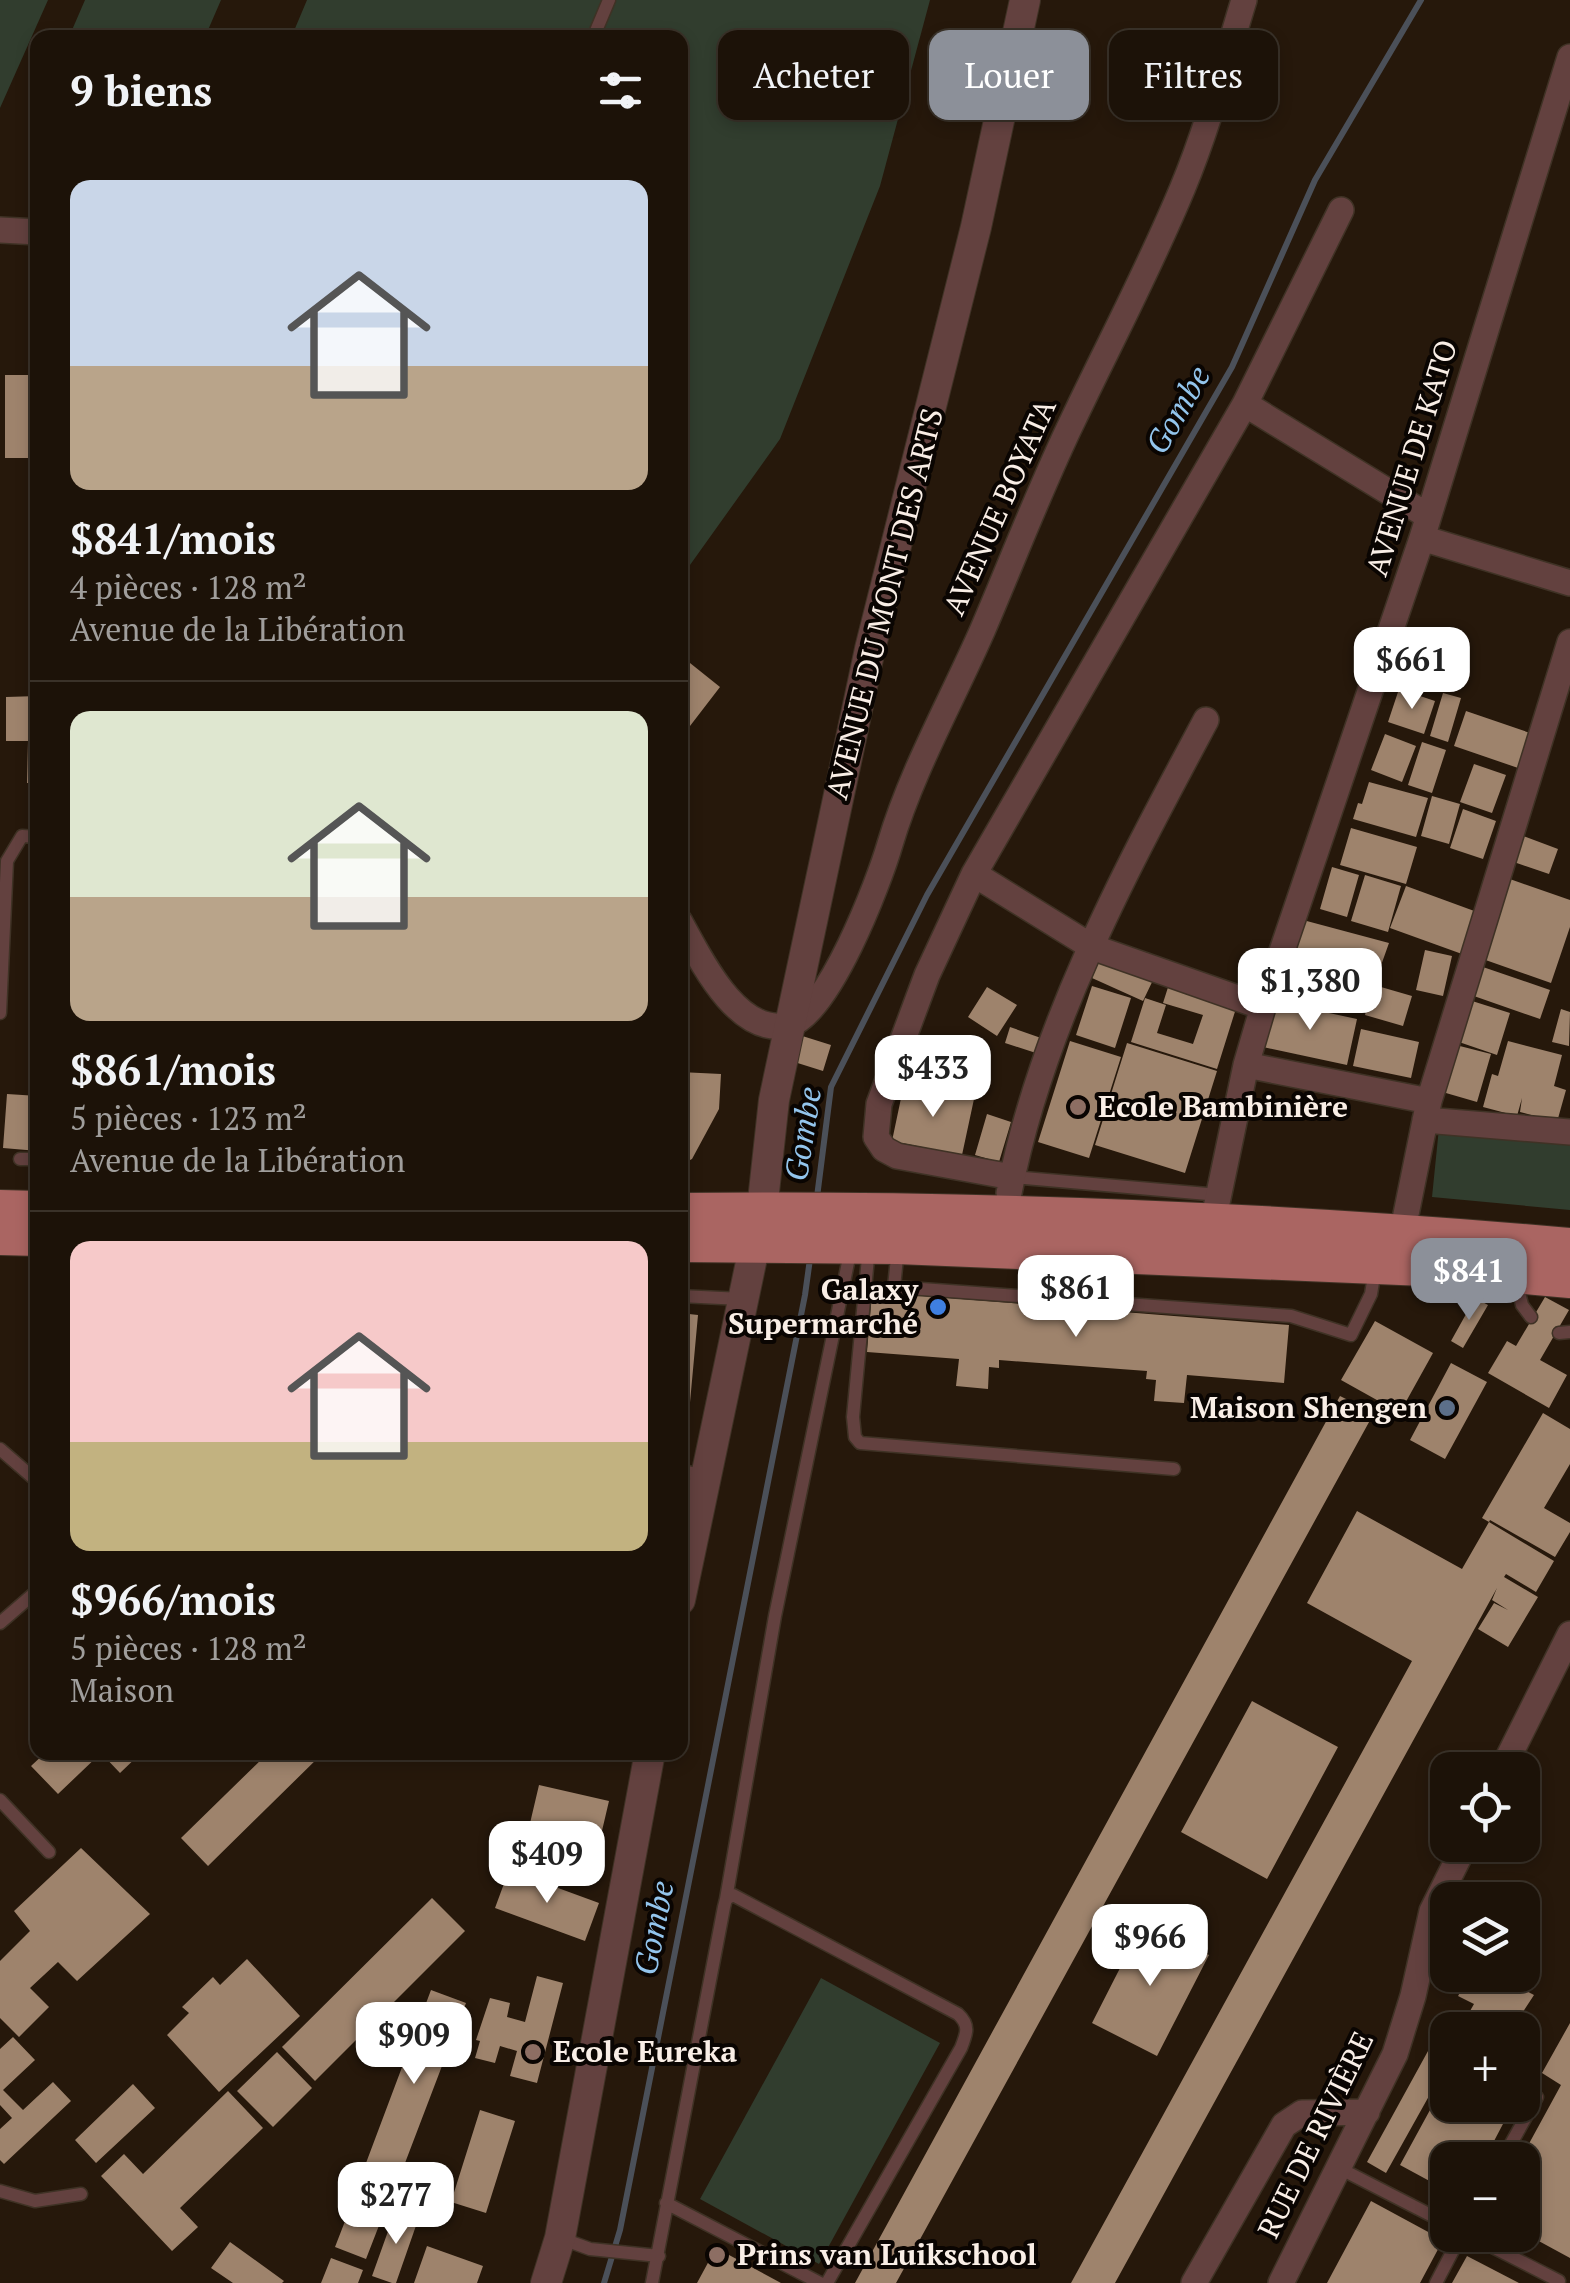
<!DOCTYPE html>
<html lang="fr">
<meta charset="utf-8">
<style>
body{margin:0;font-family:"PT Serif",serif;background:#292016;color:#f1f3f6;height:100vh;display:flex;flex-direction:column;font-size:38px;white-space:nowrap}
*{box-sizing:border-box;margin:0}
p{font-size:32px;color:#a09e9c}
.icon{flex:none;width:55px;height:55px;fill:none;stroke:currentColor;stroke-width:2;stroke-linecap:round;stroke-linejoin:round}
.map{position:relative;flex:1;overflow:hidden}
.details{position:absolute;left:30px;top:30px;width:658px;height:1730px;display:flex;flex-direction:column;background:#1c1208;border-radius:20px;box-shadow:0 5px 15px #0003,0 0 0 2px #3a3229}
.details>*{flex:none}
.top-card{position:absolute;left:718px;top:30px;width:702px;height:90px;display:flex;gap:20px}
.fabs{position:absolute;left:1430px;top:1752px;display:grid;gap:20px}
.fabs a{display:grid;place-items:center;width:110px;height:110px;border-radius:20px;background:#1c1208;box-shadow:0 5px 15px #0003,0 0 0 2px #3a3229;font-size:50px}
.price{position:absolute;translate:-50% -85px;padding:0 22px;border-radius:20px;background:#fff;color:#222;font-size:32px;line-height:65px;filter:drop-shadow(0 2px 5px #0008)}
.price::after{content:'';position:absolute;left:50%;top:60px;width:30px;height:22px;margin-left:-15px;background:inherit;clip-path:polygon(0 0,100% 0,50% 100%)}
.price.selected{background:#8c9099;color:#fff}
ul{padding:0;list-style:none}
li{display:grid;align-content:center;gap:20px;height:530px;padding:0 40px}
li+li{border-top:2px solid #3a3229}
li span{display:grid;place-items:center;height:310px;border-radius:20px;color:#555}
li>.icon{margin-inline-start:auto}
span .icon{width:180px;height:180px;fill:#fffc;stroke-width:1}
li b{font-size:42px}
h2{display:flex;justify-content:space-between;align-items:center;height:120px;padding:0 40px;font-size:42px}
.pill{padding:0 35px;border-radius:20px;background:#1c1208;box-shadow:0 5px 15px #0003,0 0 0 2px #3a3229;font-size:35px;line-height:90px}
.pill.selected{background:#8c9099;color:#fff}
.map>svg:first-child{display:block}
.green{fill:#313d2e}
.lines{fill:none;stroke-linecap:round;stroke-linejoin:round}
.stream{stroke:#4b5059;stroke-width:6}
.building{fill:#9e836c}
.service-casing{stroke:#3f3225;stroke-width:15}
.minor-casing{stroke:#3f3225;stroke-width:28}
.tertiary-casing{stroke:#3f3225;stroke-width:32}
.primary-casing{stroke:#3f3225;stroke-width:40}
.service{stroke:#63413f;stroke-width:12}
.minor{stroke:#63413f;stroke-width:25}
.tertiary{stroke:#63413f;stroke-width:30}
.primary{stroke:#aa6562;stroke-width:38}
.education-dot{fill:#8d6e63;stroke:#0a0502;stroke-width:4}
.shop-dot{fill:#3f7fe0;stroke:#0a0502;stroke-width:4}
.service-dot{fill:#5c6f8a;stroke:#0a0502;stroke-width:4}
.labels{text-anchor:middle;stroke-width:8;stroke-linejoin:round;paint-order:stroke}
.street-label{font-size:30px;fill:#f9eee6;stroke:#0a0502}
.poi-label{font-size:30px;font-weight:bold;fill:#f9eee6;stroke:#0a0502;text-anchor:start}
.water-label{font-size:32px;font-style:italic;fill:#93c5ed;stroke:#0a0502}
</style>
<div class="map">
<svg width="1570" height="2283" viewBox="0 0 1570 2283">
<rect width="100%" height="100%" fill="#26180b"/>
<path class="green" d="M0,0H48L0,108Z
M85,0H221L205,37H69Z
M307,0H930L880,186L780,439L680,579V38H291Z
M1439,1128L1570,1141V1210L1432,1197Z
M821,1978L940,2043L819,2264L700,2199Z"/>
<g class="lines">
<path class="stream" d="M817,1197L831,1087L927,895L1232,367L1315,180L1421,0
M604,2283L620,2230L805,1295L810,1259"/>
</g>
<path class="building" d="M5,375H38V458H5Z
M680,655L720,687L680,739Z
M1399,689L1435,701L1424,734L1388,722Z
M1443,693L1461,698L1448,742L1430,736Z
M38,696V783H27L28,741H6V697Z
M1466,711L1533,734L1521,769L1454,746Z
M1385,734L1416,746L1402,782L1371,770Z
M1422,742L1446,750L1432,793L1408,785Z
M1474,764L1506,775L1492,813L1460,802Z
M1369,782L1428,798L1416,837L1353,819L1358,803L1362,804Z
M1432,796L1460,804L1449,844L1421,836Z
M1463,809L1496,821L1483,859L1450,848Z
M1351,828L1417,847L1406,884L1340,865Z
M1521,835L1558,849L1549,874L1511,861Z
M1332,867L1359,875L1347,917L1320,909Z
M1365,875L1401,886L1388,932L1351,921Z
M1507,878L1570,900V927L1551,983L1477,957L1492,936L1500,916L1494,914Z
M1406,886L1477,912L1462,954L1390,928Z
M1303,920L1389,943L1374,985L1412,996L1403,1026L1365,1015L1366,1011L1340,1004L1339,1008L1282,992Z
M1425,950L1452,956L1443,996L1416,990Z
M1102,954L1154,978L1143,1001L1092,978Z
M1480,966L1550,990L1540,1019L1471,995Z
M680,971L688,972L683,1038H680Z
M1170,981L1238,1002L1217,1069L1131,1042L1145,998L1166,1005L1157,1033L1193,1044L1203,1015L1163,1003Z
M1092,986L1131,998L1115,1048L1076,1035Z
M987,987L1017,1005L997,1036L968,1017Z
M1469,1000L1510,1013L1497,1055L1456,1041Z
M1273,1001L1357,1019L1347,1065L1263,1047Z
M1561,1009L1570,1012L1569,1046L1552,1042Z
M1010,1027L1041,1038L1036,1053L1005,1043Z
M1361,1029L1419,1042L1411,1078L1353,1066Z
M796,1034L831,1045L823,1071L788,1060Z
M1070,1041L1121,1057L1089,1158L1038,1142Z
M1508,1041L1562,1055L1554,1086L1566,1090L1557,1122L1520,1112L1522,1098L1517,1116L1483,1107L1492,1074L1498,1076Z
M1127,1043L1217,1071L1185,1173L1095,1145Z
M1452,1044L1491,1054L1477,1102L1439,1091Z
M680,1072L721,1074L719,1109L692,1159L680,1165Z
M904,1084L974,1099L962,1155L892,1141Z
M7,1094L38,1096V1151L3,1148Z
M987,1114L1011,1122L999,1162L975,1155Z
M872,1292L1289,1325L1284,1383L1187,1375L1184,1403L1154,1401L1156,1380L1146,1379L1147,1371L999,1360V1368L989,1367L988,1389L956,1386L959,1359L867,1352Z
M1545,1297L1569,1310L1540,1360L1567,1375L1549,1408L1488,1373L1507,1341L1516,1346Z
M1475,1298L1488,1305L1463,1348L1451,1341Z
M680,1313L698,1315L685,1457H680Z
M1375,1321L1433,1353L1398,1416L1381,1407L1384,1404L1341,1380Z
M1451,1363L1487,1382L1445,1459L1410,1440Z
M1340,1396L1374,1413L896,2283H855Z
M1543,1413L1570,1429V1464L1544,1508L1570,1523V1532L1555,1557L1490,1520L1489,1522L1482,1518Z
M1357,1511L1462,1569L1489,1522L1554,1561L1536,1592L1506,1574L1504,1577L1538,1597L1508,1647L1478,1629L1494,1603L1508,1610L1492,1600L1497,1588L1115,2283H1071L1412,1661L1307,1603Z
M1252,1701L1338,1747L1267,1879L1181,1832Z
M46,1752H142L120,1773L101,1753L58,1794L31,1766Z
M269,1752H324L208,1866L181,1838Z
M539,1785L609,1801L593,1869L523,1853Z
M81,1848L150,1914L77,1981L58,1962L30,1988L49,2007L19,2037L0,2018V1961L30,1931L14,1911Z
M509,1870L599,1903L585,1941L495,1908Z
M432,1898L465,1931L315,2081L282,2047Z
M1144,1921L1209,1955L1157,2056L1092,2023Z
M247,1959L300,2016L219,2092L167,2035L189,2013L182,2007L213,1977L220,1985Z
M1470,1975H1496L1534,1995L1511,2030L1470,2011L1474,2004L1458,1996Z
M537,1976L563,1983L537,2083L510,2076L517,2051L500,2046L495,2063L475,2058L480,2041L476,2040L490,1998L510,2003L507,2017L525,2022Z
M431,1990L466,2003L397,2184L363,2171Z
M1450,2011L1470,2022L1465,2030H1448V2062L1386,2173L1367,2162Z
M1570,2023V2258L1522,2232L1520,2160L1561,2085L1542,2073Z
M13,2037L35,2060L3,2090L23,2110L53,2082L71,2101L4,2164L0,2160V2129L12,2118L0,2105V2049Z
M277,2052L312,2088L273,2127L237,2091Z
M1448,2077V2105H1513L1484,2160H1448V2191L1400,2165Z
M133,2084L155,2108L96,2163L75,2140Z
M228,2091L263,2128L180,2208L198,2227L172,2251L101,2176L124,2154L143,2174Z
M480,2110L515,2121L486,2213L451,2202Z
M361,2180L392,2192L366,2259L335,2247Z
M1371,2201L1443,2240L1420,2283H1327Z
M396,2209L419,2217L396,2283H392L372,2276Z
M230,2242L284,2281L282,2283H233L211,2268Z
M427,2246L483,2266L477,2283H414Z
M716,2248L781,2283H697Z
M1467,2256L1519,2283H1452Z
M331,2258L363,2270L358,2283H321Z"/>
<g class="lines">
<g class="service-casing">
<path id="service" d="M593,38L609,0
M0,1013L7,861L22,836L38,837
M20,1159H38
M1012,1177L1219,1195
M869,1247L853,1417L855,1437L860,1443L1174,1469
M898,1248L894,1287L1291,1316L1351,1335L1371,1294L1375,1270
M1515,1276L1522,1305L1531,1317
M680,1296L742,1299
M1559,1333L1570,1332
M0,1449L38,1482
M680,1470L704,1476
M0,1623L38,1590
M0,1800L49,1852
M726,1899L775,1616L851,1248
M1502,2160L1537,2097
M1339,2168L1448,2224
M0,2191L35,2201L81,2194
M666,2203L820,2283
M1469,2235L1559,2281
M560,2238L590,2249L659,2256
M652,2283L724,1907L726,1899L733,1895L958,2014C970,2025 967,2033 961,2048L827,2283
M1436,2283L1461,2235"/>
</g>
<g class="minor-casing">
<path id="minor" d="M0,230L38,232
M1245,404L1428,516
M1422,538L1570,583
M974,874L1092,947L1263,1007
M680,922C700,958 737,1037 788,1025C828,1016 879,882 890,844C912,770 952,700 983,629C1013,559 1040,488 1073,420C1110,342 1150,267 1183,187C1208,127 1225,62 1244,0
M1246,1065L1429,1101
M1425,1120L1570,1132
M1012,1177L897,1156L884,1149L876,1137L879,1104L927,975L974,874L1245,404L1341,210
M1009,1193C1041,1026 1126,870 1206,720
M1213,1222L1246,1065L1263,1007L1422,538L1570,57
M1402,1234L1429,1101L1570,642
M1502,1770L1570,1634
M1194,2283L1284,2125L1302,2113L1367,2112
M1281,2283L1395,2054L1413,1996L1432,1911L1465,1845"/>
</g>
<g class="tertiary-casing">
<path id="tertiary" d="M680,1600L762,1210L774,1100L870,649L976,227L1025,0
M546,2283L560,2238L650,1752"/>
</g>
<g class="primary-casing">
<path id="primary" d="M0,1209L38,1210
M680,1212C977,1209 1274,1221 1570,1247
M0,1236L38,1237
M680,1243L898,1245L1448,1268L1570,1279"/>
</g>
<use href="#service" class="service"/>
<use href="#minor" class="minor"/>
<use href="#tertiary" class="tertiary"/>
<use href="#primary" class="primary"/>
</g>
<g class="education-dot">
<circle cx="1078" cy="1107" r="10"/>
<circle cx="533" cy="2052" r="10"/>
<circle cx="717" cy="2255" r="10"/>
</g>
<circle class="shop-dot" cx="938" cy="1307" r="10"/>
<circle class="service-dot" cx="1447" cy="1408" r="10"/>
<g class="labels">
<g class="street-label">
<text transform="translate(1412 458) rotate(-73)" y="10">AVENUE DE KATO</text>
<text transform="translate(1000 507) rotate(-66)" y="10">AVENUE BOYATA</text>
<text transform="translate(885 604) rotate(-76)" y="10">AVENUE DU MONT DES ARTS</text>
<text transform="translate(1316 2135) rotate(-64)" y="10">RUE DE RIVIÈRE</text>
</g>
<g class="poi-label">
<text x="1098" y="1117">Ecole Bambinière</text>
<text x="918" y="1300" text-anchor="end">Galaxy<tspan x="918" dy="34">Supermarché</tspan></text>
<text x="1427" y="1418" text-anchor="end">Maison Shengen</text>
<text x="553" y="2062">Ecole Eureka</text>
<text x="737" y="2265">Prins van Luikschool</text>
</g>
<g class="water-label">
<text transform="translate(1178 410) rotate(-60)" y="11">Gombe</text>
<text transform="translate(803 1134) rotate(-81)" y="11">Gombe</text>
<text transform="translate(654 1928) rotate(-79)" y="11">Gombe</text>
</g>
</g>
</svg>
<div class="fabs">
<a><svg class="icon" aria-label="locate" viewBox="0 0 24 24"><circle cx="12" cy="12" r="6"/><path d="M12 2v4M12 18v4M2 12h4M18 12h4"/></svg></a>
<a><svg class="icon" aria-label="layers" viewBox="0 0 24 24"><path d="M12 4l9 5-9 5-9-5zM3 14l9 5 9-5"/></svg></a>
<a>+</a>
<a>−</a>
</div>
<b class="price" style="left:1412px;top:712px">$661</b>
<b class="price" style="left:1310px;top:1033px">$1,380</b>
<b class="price" style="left:933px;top:1120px">$433</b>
<b class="price selected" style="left:1469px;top:1323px">$841</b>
<b class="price" style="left:1076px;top:1340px">$861</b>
<b class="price" style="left:547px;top:1906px">$409</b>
<b class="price" style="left:1150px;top:1989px">$966</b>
<b class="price" style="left:414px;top:2087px">$909</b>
<b class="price" style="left:396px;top:2247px">$277</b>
<div class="top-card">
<a class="pill">Acheter</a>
<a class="pill selected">Louer</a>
<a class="pill">Filtres</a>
</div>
<section class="details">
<h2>9 biens<svg class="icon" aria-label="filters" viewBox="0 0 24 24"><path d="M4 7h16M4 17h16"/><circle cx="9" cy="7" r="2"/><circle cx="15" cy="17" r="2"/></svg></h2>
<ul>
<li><span style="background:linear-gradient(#c9d6e8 60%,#b9a48a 0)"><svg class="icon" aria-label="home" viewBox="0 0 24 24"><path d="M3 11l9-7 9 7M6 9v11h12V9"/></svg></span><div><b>$841/mois</b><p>4 pièces · 128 m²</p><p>Avenue de la Libération</p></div></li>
<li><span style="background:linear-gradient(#dfe7d0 60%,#b9a48a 0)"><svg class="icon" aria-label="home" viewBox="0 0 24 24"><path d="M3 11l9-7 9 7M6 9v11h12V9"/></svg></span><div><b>$861/mois</b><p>5 pièces · 123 m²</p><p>Avenue de la Libération</p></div></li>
<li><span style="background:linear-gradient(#f6c9c9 65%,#c2b280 0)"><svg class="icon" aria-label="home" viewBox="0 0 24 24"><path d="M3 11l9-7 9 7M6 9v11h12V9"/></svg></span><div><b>$966/mois</b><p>5 pièces · 128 m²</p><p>Maison</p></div></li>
</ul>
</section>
</div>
